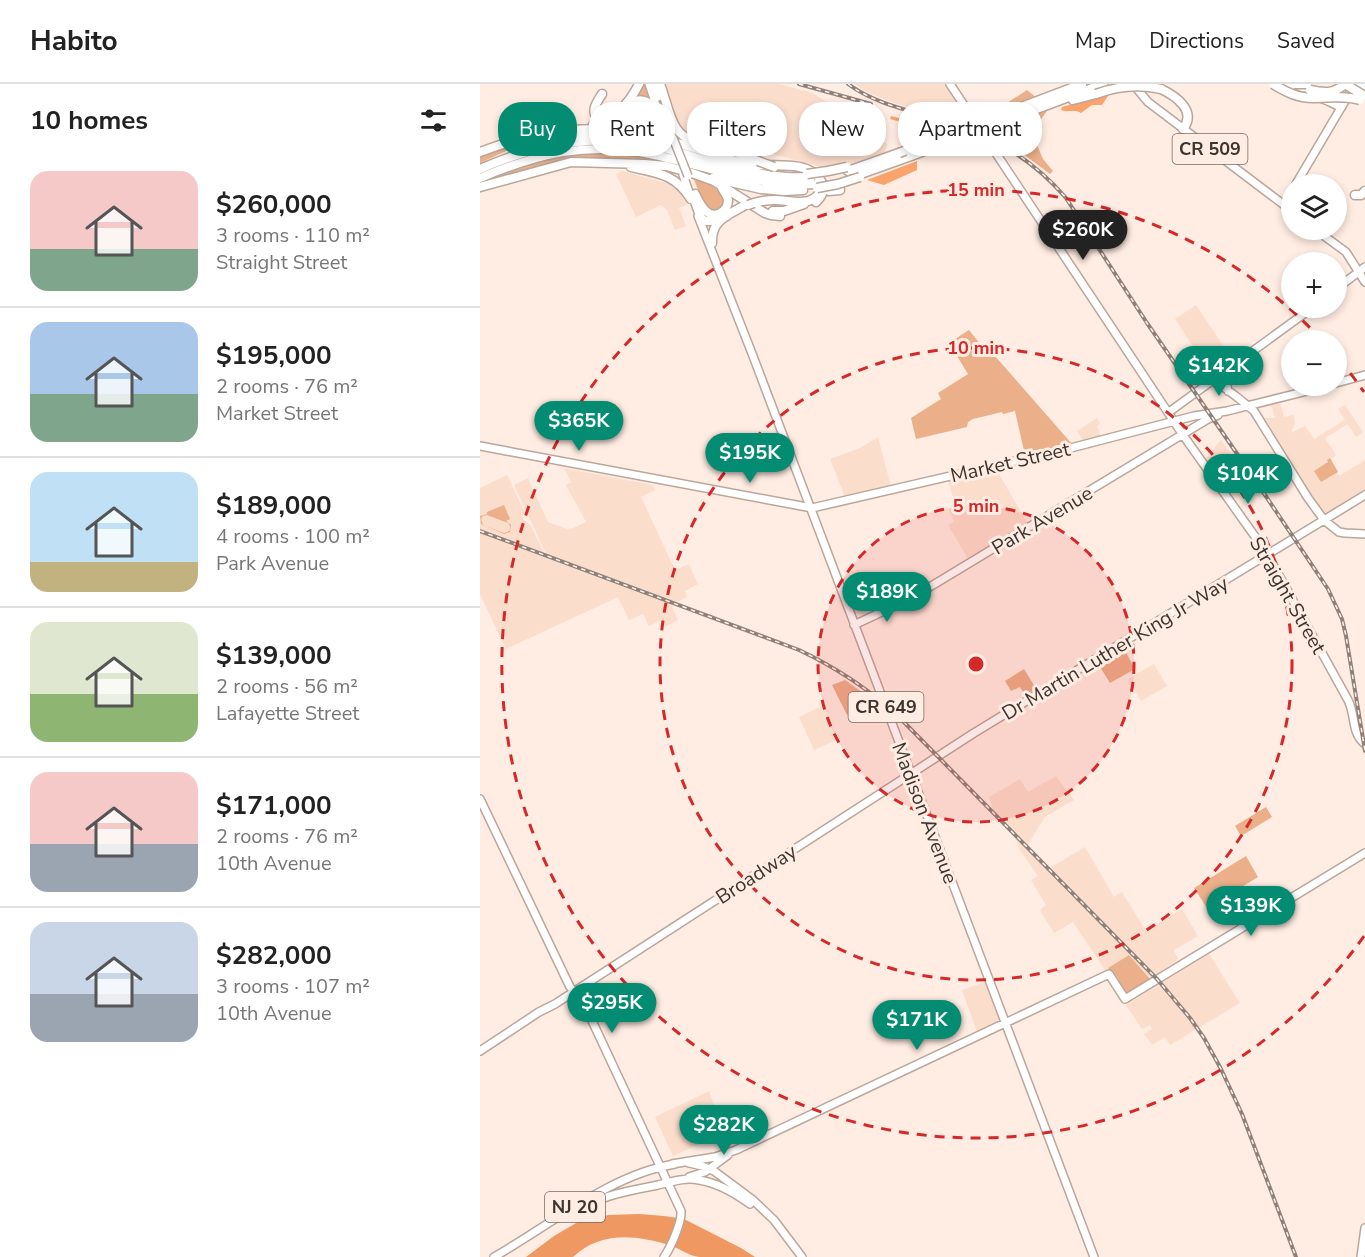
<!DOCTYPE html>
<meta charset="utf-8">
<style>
body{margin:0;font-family:"Nunito Sans",sans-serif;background:#f6f6f6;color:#222;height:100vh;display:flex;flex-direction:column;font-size:22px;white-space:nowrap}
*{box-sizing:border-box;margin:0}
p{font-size:20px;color:#767676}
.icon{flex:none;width:33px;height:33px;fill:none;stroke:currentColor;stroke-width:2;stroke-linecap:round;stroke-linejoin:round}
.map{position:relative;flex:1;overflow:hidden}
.sheet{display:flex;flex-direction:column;background:#fff;width:480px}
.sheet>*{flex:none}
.guide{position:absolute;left:18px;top:18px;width:570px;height:54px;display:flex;gap:12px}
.fabs{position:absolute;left:801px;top:90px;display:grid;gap:12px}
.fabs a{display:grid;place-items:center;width:66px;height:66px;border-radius:50%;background:#fff;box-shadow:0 3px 9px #0003;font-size:30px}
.price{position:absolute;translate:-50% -51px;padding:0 14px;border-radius:21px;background:#038c72;color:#fff;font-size:20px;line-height:39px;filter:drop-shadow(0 2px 3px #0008)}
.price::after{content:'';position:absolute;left:50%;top:36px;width:18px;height:14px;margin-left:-9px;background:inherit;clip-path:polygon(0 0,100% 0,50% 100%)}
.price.on{background:#222;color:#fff}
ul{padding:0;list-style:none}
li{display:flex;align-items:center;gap:18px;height:150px;padding:0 30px}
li+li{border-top:2px solid #e0e0e0}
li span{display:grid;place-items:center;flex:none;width:168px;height:120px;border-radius:18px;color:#555}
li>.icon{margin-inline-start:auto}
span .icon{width:72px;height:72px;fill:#fffc;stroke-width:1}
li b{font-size:26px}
h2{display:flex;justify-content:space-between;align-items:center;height:72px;padding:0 30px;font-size:26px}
.pill{padding:0 21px;border-radius:24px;background:#fff;box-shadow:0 3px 9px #0003;font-size:21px;line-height:54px}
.pill.on{background:#038c72;color:#fff}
header{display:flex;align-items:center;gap:36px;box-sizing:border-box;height:84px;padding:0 30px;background:#fff;border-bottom:2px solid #e0e0e0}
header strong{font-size:28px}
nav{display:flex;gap:33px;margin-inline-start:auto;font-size:21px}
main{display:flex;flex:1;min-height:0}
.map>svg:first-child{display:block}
.built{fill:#fbddcc}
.green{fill:#ebaf8a;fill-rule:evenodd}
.forest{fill:#fba36c}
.water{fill:#ef9861}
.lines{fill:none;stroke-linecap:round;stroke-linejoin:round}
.major-casing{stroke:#bba69a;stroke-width:10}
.highway-casing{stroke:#bba69a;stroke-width:11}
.major{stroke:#fff;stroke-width:7}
.highway{stroke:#fff;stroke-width:8}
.rail-casing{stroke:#8e817a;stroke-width:4}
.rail{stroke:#ffece2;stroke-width:1.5;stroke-dasharray:4.5;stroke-linecap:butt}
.major-bridge-casing{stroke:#bba69a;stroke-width:10;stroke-linecap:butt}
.highway-bridge-casing{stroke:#bba69a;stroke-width:11;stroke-linecap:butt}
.major-bridge{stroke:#fff;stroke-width:7}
.highway-bridge{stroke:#fff;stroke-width:8}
.ring{fill:none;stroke:#d62828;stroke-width:3;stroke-dasharray:10 8}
.labels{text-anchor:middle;stroke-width:6;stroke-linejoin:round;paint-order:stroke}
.shield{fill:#ffece2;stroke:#766b65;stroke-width:1.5}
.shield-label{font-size:18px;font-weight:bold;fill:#3c342f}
.street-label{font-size:20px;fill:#3c342f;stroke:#ffece2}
.centre{fill:#d62828;stroke:#ffece2;stroke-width:3}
.ring-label{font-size:18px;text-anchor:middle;font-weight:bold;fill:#d62828;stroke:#ffece2;stroke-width:6;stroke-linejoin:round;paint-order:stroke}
</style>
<header>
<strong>Habito</strong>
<nav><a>Map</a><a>Directions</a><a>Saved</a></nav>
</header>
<main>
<section class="sheet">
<h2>10 homes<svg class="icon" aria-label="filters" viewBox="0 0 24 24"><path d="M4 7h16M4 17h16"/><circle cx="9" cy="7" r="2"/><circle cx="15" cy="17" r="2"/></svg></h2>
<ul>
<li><span style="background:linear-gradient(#f6c9c9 65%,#7fa58c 0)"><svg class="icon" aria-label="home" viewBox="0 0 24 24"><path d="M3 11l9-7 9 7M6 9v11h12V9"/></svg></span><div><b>$260,000</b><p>3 rooms · 110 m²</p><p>Straight Street</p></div></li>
<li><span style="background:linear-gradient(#a9c7e8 60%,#7fa58c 0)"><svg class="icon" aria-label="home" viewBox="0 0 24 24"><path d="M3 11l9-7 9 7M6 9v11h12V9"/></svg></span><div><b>$195,000</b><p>2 rooms · 76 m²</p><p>Market Street</p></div></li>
<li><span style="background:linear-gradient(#bfe0f5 75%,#c2b280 0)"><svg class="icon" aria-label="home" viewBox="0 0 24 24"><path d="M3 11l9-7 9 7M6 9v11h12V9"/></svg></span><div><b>$189,000</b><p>4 rooms · 100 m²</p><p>Park Avenue</p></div></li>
<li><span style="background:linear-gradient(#dfe7d0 60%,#8fb573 0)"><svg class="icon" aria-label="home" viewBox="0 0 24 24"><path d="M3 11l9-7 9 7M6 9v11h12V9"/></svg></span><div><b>$139,000</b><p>2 rooms · 56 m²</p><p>Lafayette Street</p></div></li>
<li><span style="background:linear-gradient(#f6c9c9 60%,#9aa5b1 0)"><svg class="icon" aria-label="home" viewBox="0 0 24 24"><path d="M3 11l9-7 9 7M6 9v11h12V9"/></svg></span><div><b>$171,000</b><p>2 rooms · 76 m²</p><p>10th Avenue</p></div></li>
<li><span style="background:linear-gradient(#c9d6e8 60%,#9aa5b1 0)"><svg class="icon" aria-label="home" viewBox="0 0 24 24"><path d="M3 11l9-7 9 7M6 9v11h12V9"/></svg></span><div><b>$282,000</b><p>3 rooms · 107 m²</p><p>10th Avenue</p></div></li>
</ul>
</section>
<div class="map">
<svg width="885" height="1173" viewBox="0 0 885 1173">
<rect width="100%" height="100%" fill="#ffece2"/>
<path class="built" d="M184,0H299L333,9L407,60L405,68L377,78L349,85L197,45Z
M375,0H468L492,34L481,40L411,18L387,8Z
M142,87L197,102L210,119L199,124L206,142L195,146L187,126L181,121L156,133L136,90Z
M716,221L745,264L724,279L695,235Z
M800,319L804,333L814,331L815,338L811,349L825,342L834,355L865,336L858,325L865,321L883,348L876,353L868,340L845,354L856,371L851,375L859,392L885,376V411L846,434L785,334H795L791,321Z
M617,334L620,339L617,342L621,353L604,358L597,347Z
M398,353L411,403L365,413L350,375L380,364Z
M741,356L752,372L736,382L735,381L731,384L725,375Z
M84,384L172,401L175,406L161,413L195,486L209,480L218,500L205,507L207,513L191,521L198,536L186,542L182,535L169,542L163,530L149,536L138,513L26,565L0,510V404L27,391L44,427L43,435L51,442L65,471L67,472L34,401L48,394L68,438L89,446L106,438L86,401L91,398Z
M516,385L548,440L488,475L468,441L474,438L469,425L476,423L468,396Z
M674,580L687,602L661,617L648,595Z
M342,622L358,655L334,666L319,633Z
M576,692L594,716L565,733L547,762L568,785L605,763L634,813L642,808L666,847L702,825L718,852L694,866L698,875L670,895L649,871L625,886L593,838L574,849L560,826L566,821L551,796L558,792L540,766L535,751L515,731L509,713L540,695L548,708Z
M729,870L760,919L690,961L685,953L672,961L664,950L672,945L670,941L662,945L646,921Z
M505,898L520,938L497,948L482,906Z
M229,1007L236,1027L229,1030L228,1034L235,1053L193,1072L175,1033Z"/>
<path class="green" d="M163,0H168L175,20L163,14L148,24L155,45L117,42C134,31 155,20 163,0Z
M547,6L569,24L557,41L544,49L524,21Z
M164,17L175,25L186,54C179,52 169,50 162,46C148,37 146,22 164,17Z
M87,48L80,53L33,64L0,79V73C28,60 56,54 87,48Z
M549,56L557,61L563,75L573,87L570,90L535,64Z
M107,68L148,69L197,80L198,84L117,76L0,102V99L46,80L72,73Z
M213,93L239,102L247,119L234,130L225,124Z
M489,246L508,270L513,272H515L592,360L545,371L535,327L523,330L522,328L493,335L488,338L487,343L436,355L431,334L461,315L458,309L488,290L469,259Z
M850,374L858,388L841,398L834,387L848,378L847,376Z
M24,421L30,435L26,437L31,441L30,448L24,450L1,440L0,431L1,432L7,430V428ZM7,431L28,439L30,442V446L27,448L24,449L3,441L1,435L3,432Z
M643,563L655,585L630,599L617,578Z
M544,585L557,606L546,613L540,603L531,607L525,597Z
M365,596L396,618L367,631L352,601Z
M786,723L792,733L761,752L755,742Z
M766,772L778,793L727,824L714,804Z
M649,871L670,895L649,908H645L637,893L628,884Z"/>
<path class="forest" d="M630,9L622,21H612L601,29C595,25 588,29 581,26L582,23Z
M411,32L471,47L463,50L410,35Z
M437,77V86L404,101L387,96Z"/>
<path class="water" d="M159,1130L184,1132L204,1135L261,1164L275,1173C258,1173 235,1173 219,1173C209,1172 199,1164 189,1161C155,1151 121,1147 93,1173H46L74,1152L103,1135L129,1131Z"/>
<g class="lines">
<g class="major-casing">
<path id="major" d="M169,0L179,30L189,53
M175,0L178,13
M470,0L703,351L786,468L868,616C876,632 871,649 885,660
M653,0L668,18L812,127
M203,91L210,111
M816,100L875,0
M804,121L812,108
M218,132L273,272L614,1173
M836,146L866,168L885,198
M856,205L885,183
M734,296L757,313L774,327L828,414L844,436L859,448L865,449L885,450
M856,299L885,291
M748,307L746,297L753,284
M689,328L832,224
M0,362L332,424L583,366L714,332L747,327L847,302
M374,541L429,515L453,501L728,335L738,331
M0,715L90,903C93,908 98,907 100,911L201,1127C202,1138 191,1163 184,1173
M0,967L59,928L75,920L494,649L885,411
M209,1079L222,1082L234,1087L273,1116L294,1136L322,1173
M192,1080L235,1073L256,1066L629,890L645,915L885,769
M209,1093L225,1088L248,1071
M105,1122C128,1110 153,1106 178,1101C191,1098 205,1093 219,1096C238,1099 255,1109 270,1120
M14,1173C69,1142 131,1090 195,1080
M881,1173L885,1144"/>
</g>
<g class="highway-casing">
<path id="highway" d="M180,0C185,13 189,33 196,44C208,62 234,62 252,67C261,69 270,74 278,77
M806,0L849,17L861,23
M880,0L885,3
M681,5C696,12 717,27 703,45
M122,10C117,18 110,27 118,35L127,36
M593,16L616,10
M546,29L623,0
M518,32L602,0
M34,40L32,45L38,55
M113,41C134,37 150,18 159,0
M163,48C159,45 154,43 151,39C140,21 162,3 179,30
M66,56L96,51L125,49
M0,68C53,48 108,38 164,50C200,58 234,72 271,81C291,83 329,75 341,97C345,106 343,111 336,118
M151,83C178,89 195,90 211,115
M0,85C60,59 119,48 183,64C232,77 279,96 331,93
M368,87L419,69
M375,92L431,72
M0,94C57,70 107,57 170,70C226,81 277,104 336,100
M233,94L281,105L304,107L323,106
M0,103L91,78L165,80L186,82L212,89L234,97L285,129L291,131L300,132
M343,104L349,107L360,106
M215,110C218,116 221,123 226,127C234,135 247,129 248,117C248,112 244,108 242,104
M875,111H881L885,107
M215,118L221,134L225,137H231L247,132
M274,119C281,117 288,116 295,116C309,116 327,123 338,111
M293,127H304L324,120
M232,159C231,135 249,131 267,120"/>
</g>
<use href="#major" class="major"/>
<use href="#highway" class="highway"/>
<g class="rail-casing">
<path id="rail" d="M319,0L391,20
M368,0C390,16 415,23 440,30C502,50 542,63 586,114L667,239L771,390L848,505L862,535L866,552L885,667
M0,447L319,566C353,582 385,603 413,627L677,895L710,934L724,954L741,985L762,1030L816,1173"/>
</g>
<use href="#rail" class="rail"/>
<g class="major-bridge-casing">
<path id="major-bridge" d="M193,54L208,92"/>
</g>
<g class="highway-bridge-casing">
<path id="highway-bridge" d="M793,0C806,8 818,14 833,14C849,14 865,11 880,16
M814,0H827
M865,0L883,11
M830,6C844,9 854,10 865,0
M616,10C638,2 659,0 681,5
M419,69L518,32
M431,72L546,29
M278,77L294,83
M327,90L348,87L367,83
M337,104L358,100L380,93
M268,121L274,119"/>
</g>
<use href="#major-bridge" class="major-bridge"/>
<use href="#highway-bridge" class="highway-bridge"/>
</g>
<circle cx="496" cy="580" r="158" fill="#d62828" fill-opacity=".12"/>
<g class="ring">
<circle cx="496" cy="580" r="158"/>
<circle cx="496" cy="580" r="316"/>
<path d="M884 852A474 474 0 1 1 840 254M859 275A474 474 0 0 1 884 308"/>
</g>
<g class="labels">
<g class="shield">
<rect x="692.5" y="50" width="75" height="30" rx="4.5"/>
<rect x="368.5" y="608" width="75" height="30" rx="4.5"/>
<rect x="65" y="1108" width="60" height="30" rx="4.5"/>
</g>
<g class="shield-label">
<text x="730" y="71">CR 509</text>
<text x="406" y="629">CR 649</text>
<text x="95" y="1129">NJ 20</text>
</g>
<g class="street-label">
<text transform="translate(530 378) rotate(-13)" y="7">Market Street</text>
<text transform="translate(562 436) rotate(-31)" y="7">Park Avenue</text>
<text transform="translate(808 511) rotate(60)" y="7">Straight Street</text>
<text transform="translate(635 564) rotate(-31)" y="7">Dr Martin Luther King Jr Way</text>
<text transform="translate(445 729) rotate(69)" y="7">Madison Avenue</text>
<text transform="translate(276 790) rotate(-33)" y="7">Broadway</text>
</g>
</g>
<circle cx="496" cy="580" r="9" class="centre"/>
<g class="ring-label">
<text x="496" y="112">15 min</text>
<text x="496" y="270">10 min</text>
<text x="496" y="428">5 min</text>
</g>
</svg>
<div class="fabs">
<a><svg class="icon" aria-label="layers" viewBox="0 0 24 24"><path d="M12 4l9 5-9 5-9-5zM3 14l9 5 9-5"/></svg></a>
<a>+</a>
<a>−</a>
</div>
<b class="price on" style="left:603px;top:177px">$260K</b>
<b class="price" style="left:739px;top:313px">$142K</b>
<b class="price" style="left:99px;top:368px">$365K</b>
<b class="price" style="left:270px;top:400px">$195K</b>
<b class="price" style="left:768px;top:421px">$104K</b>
<b class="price" style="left:407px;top:539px">$189K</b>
<b class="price" style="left:771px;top:853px">$139K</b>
<b class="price" style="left:132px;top:950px">$295K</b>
<b class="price" style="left:437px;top:967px">$171K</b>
<b class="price" style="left:244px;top:1072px">$282K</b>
<div class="guide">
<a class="pill on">Buy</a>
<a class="pill">Rent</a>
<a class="pill">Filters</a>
<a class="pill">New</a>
<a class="pill">Apartment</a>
</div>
</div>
</main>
